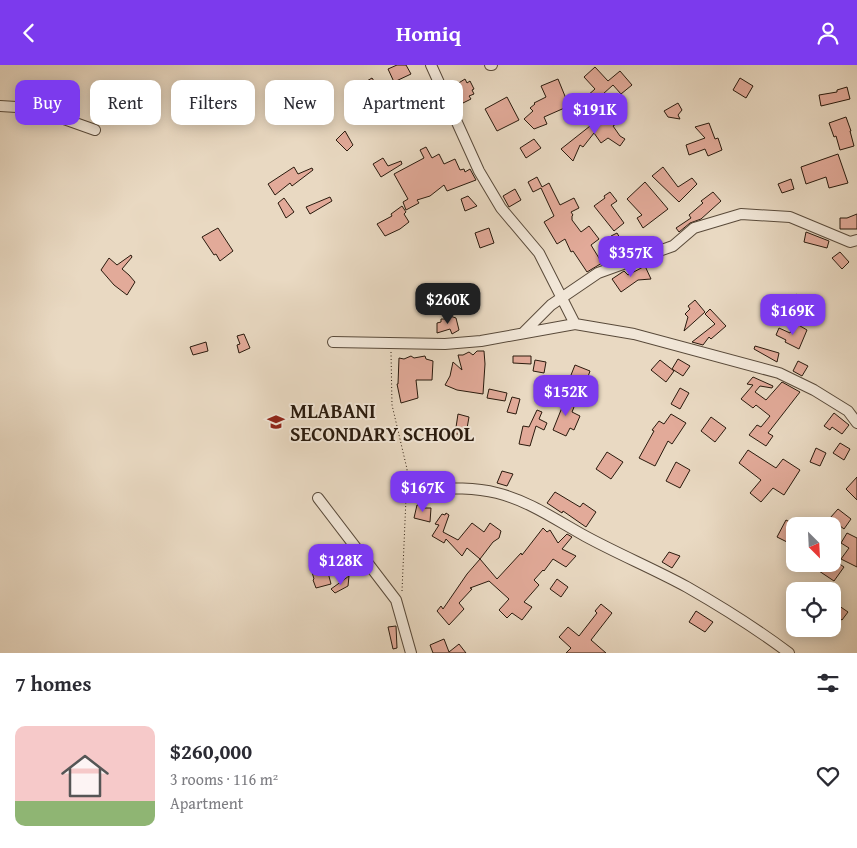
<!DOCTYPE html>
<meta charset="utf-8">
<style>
body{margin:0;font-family:"Gentium Book Plus",serif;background:#f7f7f7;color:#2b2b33;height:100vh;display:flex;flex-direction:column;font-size:19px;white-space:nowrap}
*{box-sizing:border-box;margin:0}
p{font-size:16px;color:#7c7c81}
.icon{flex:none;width:28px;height:28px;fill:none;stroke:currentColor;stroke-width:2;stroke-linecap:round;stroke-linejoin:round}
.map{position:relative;height:588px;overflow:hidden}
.sheet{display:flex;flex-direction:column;background:#fff;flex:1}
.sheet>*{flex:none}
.guide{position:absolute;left:15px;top:15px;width:500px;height:45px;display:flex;gap:10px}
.needle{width:32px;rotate:156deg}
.controls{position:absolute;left:786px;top:452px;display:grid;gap:10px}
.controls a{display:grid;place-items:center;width:55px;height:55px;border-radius:10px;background:#fff;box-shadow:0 2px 12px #0003;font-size:25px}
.price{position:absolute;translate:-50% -42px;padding:0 11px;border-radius:10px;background:#7c3aed;color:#fff;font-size:16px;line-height:32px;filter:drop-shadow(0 1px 2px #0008)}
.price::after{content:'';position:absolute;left:50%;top:30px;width:15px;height:11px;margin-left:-8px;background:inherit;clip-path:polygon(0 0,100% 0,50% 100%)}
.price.current{background:#222;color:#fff}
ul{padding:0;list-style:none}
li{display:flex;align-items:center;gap:15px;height:125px;padding:0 15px}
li+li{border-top:1px solid #e1e1e2}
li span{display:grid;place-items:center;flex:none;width:140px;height:100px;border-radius:10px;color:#555}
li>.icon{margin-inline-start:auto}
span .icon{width:60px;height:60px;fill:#fffc;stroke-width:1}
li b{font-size:21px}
h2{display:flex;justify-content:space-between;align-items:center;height:60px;padding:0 15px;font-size:21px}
.pill{padding:0 18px;border-radius:10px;background:#fff;box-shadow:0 2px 12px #0003;font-size:18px;line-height:45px}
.pill.current{background:#7c3aed;color:#fff}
header{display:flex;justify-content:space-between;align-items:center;height:65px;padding:0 15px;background:#7c3aed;color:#fff;font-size:22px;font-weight:800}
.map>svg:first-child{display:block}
.building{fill:#e2aa99;stroke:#291a0d}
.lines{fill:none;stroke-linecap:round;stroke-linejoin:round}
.minor-casing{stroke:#594a3a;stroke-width:12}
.path{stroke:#291a0d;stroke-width:1;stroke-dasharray:1 2.5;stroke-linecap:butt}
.minor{stroke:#f1e6d7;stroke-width:10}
.labels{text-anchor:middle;stroke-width:4;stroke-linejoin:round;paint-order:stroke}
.poi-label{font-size:20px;font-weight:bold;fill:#291a0d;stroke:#f1e6d7;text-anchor:start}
</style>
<header><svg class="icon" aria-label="back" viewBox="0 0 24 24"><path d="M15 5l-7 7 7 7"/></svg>Homiq<svg class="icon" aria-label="person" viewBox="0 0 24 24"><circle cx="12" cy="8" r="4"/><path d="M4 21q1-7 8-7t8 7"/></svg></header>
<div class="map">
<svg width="857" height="588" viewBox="0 0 857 588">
<rect width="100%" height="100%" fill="#e9d9c2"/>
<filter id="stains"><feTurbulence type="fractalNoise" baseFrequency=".004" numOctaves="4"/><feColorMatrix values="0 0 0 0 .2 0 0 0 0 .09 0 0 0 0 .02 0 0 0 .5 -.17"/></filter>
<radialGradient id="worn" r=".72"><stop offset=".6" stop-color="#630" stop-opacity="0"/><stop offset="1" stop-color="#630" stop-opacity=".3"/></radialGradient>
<path class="building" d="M397,0H406L411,9L394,17L388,4Z
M595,2L608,16L620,6L632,20L621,29L613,20L593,38L587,31L595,24L584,12Z
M372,13L380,25L368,32L360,20Z
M740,13L753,21L746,33L733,25Z
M465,14L467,18L470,16L474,24L472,25L474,29L469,31L471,34L463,38L456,24L458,23L457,19Z
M558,14L569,41L544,52L547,59L534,64L524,54L533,46L530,43L535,39L534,38L546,32L541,21Z
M418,16L433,40L416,51L401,28Z
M847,22L850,34L821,41L819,30L837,27V25Z
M507,32L519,55L497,66L485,44Z
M678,38L682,45L678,50L680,54L668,52L664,46Z
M609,46L616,59L613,61L620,71L625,74L620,81L608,73L601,78L594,68L583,82L580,80L573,96L561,84Z
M846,52L851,66H850L854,81L840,85L836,71L834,72L829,58Z
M709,58L715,74L718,73L722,85L708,91L705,84L689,90L686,80L705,73L695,62Z
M345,66L353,80L347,86L336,75Z
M534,74L541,83L526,93L520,83Z
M426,82L432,93L439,89L444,99L455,94L460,105L464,104L465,107L470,104L476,115L447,126L444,120L430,131L417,135L419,138L406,145L403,137L408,134L394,109L424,93L420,85Z
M838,89L848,118L829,123L826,112L806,119L801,102Z
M383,93L388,101L401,96L402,99L381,112L373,99Z
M294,102L298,109L312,103L313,105L292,121L290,118L275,130L268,119Z
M663,102L678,122L692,113L697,119L679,137L652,111Z
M537,112L542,122L549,118L560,140L574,133L579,143L571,147L573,150L572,151V155L581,167L589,161L599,174L591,180L602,198L587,207L573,186L571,187L565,174L557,179L544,157L554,151L541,123L533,127L528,117Z
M791,114L794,124L782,128L778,119Z
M645,117L668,144L643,163L637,153L642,150L627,134Z
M515,124L521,135L509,142L503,131Z
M610,127L617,136L611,140L624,158L614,166L594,141L605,133L604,131Z
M713,127L721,136L701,154L690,158L679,167L676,163L691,153L689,150L703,138L701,136Z
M468,131L477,141L465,146L461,134Z
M330,132L332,136L310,149L306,142Z
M284,133L294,147L286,153L278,138Z
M402,141L406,147L404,149L409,157L400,164L385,171L377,159L392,151L391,149Z
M857,149V164H840V153H847Z
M218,163L233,186L220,196L216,189L214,190L202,172Z
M489,163L494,178L480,183L475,168Z
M806,167L829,176L827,183L804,177Z
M617,168L623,178L627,176L633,186L617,194L611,185L617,181L611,171Z
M840,187L849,197L842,204L832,193Z
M131,190L132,192L122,204L129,210L135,217L127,230L114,220L101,205L109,193L117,200Z
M645,201L651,214L638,215L621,227L612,214L624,206L628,210Z
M796,229L806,237L799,246L789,238Z
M695,235L705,247L684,266L688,252L685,249L690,244L688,241Z
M710,244L726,261L711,274L709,272L703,280L692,277L715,259L705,249Z
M450,251L456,253L459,265L452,269L450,264L437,268V258L441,257V254H446Z
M795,258L807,265L799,284L785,277L786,275L776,270L779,263L790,268Z
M244,269L250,283L239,288L237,280L240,279L237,271Z
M206,277L208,286L193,290L190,282Z
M755,281L779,288L777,297L754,284Z
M477,286H484L485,299L483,329L457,325L445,320L450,311L453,297L462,305L458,290H463L469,287L473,290Z
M411,291L414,293L425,291L426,294L433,296L432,315H416L418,333L401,338L397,319H398L399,293L404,294Z
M513,291H531V299L513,298Z
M678,294L690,301L683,311L672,304Z
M535,295L546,297L544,308L533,306Z
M660,295L674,306L666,317L651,305Z
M798,296L808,301L802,311L793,306Z
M575,300L590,306L585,320L569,315Z
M753,312L773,321L772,323L760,321L755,327L766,335L782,317L800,327L768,368L773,371L766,381L749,370L757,360L761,362L770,351L756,340L753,343L741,334L753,320L747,319Z
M680,323L689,328L680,344L671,339Z
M489,324L507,328L505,336L487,333Z
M560,331L576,337L572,347L580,351L574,365L570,363L566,371L553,365L563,340L558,338Z
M512,332L520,334L516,349L507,347Z
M537,345L542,347L539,354L547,358L544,365L536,361L530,381L519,379L523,361L529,362Z
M834,348L849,360L842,369L832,362L830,365L824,361Z
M458,349L469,352L466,369H455Z
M671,349L686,358L672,379L668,376L655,401L639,393L654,366L652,365L659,356L664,359Z
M711,352L726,363L715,377L701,366Z
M840,378L850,384L844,395L833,388Z
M816,383L826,388L820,401L810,397Z
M748,385L776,403L783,394L800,405L784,430L773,423L761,437L750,428L761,415L739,398Z
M607,387L623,397L611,414L596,404Z
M676,397L690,405L680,423L666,416Z
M502,406L513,409L507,421L497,418Z
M857,412V435L846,424Z
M555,427L580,442L583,438L596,447L586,462L563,446L562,448L547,438Z
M423,439V443H431L430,457L414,453L417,440Z
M838,444L851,454L844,464L830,453Z
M446,448L449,450L443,467L458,475L472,458L484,467L490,458L501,466L499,473L493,477L480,494L467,483L462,491L446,474L444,478L432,471L439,460L435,459L442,449L445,450Z
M786,455L796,460L787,477L777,472Z
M543,463L547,467L550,465L558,478L567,469L572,472L562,484L576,491L566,502L553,494L544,506L543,505L534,515L539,520L524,537L532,542L522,555L512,548L507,553L499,545L509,534L489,516L470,523L472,524L459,538L464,544L449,560L437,546L441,541L443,544L467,509L480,494L497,514L521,488L522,490Z
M847,468L857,473V502L841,494L849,483L841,478Z
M669,487L680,491L672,503L662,497Z
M832,494L844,502L834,516L819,506L824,499H832Z
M325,496L331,519L316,523L313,515L314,514L310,500Z
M349,511L348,521L335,528L331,524Z
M557,514L568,522L561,532L550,524Z
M832,536L848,547L842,555L832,548Z
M601,539L612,548L591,575L606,588H566L571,583L559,572L568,562L579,571L597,548L595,546Z
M696,546L713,557L705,567L689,557Z
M396,561L397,583L393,584L388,562Z
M444,574L449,587L459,579L466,588H433L430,580Z"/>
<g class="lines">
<g class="minor-casing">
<path id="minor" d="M431,0L479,106L501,143L539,188L575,259
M490,0H492
M0,41L33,43L95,65
M523,268L551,240L598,208L673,181L694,163L741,149L790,152L850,177L857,175
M333,277L445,279L481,276L575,259L634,269L779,308L814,325L848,346L857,358
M406,424C436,424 468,421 497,428C529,436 556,455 585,471C618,489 654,504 687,522C722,542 757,564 789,588
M318,433L396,535L411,588"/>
</g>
<path class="path" d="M391,287L392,340L407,404V414
M402,526L406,433"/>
<use href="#minor" class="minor"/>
</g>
<defs>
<g id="school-bare" transform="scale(1.35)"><path d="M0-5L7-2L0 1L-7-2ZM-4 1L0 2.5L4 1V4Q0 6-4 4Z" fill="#8f2418" stroke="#f1e6d7" stroke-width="2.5" paint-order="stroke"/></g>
</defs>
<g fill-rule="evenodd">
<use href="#school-bare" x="276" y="357"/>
</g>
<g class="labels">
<g class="poi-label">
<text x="290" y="353">MLABANI<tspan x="290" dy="23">SECONDARY SCHOOL</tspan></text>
</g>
</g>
<rect width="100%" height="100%" filter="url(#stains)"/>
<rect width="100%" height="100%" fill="url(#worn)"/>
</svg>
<div class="controls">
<a><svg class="needle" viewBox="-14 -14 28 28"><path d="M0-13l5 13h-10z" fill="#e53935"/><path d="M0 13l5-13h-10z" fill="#7c7c81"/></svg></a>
<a><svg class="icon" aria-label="locate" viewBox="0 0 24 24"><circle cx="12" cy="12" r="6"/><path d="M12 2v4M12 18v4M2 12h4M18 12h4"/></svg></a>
</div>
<b class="price" style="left:595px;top:70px">$191K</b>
<b class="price" style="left:631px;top:213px">$357K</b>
<b class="price current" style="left:448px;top:260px">$260K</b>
<b class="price" style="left:793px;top:271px">$169K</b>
<b class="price" style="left:566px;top:352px">$152K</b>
<b class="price" style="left:423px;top:448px">$167K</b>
<b class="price" style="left:341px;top:521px">$128K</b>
<div class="guide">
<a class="pill current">Buy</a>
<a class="pill">Rent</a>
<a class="pill">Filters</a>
<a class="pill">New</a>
<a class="pill">Apartment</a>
</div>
</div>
<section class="sheet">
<h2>7 homes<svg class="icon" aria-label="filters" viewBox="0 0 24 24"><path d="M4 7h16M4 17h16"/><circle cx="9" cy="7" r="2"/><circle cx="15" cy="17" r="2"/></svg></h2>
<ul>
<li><span style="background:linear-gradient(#f6c9c9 75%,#8fb573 0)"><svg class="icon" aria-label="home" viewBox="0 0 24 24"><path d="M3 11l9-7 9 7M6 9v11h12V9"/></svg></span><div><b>$260,000</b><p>3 rooms · 116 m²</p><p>Apartment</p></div><svg class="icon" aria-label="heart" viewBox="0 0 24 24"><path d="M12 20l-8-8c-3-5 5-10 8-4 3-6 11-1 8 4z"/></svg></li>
</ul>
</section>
